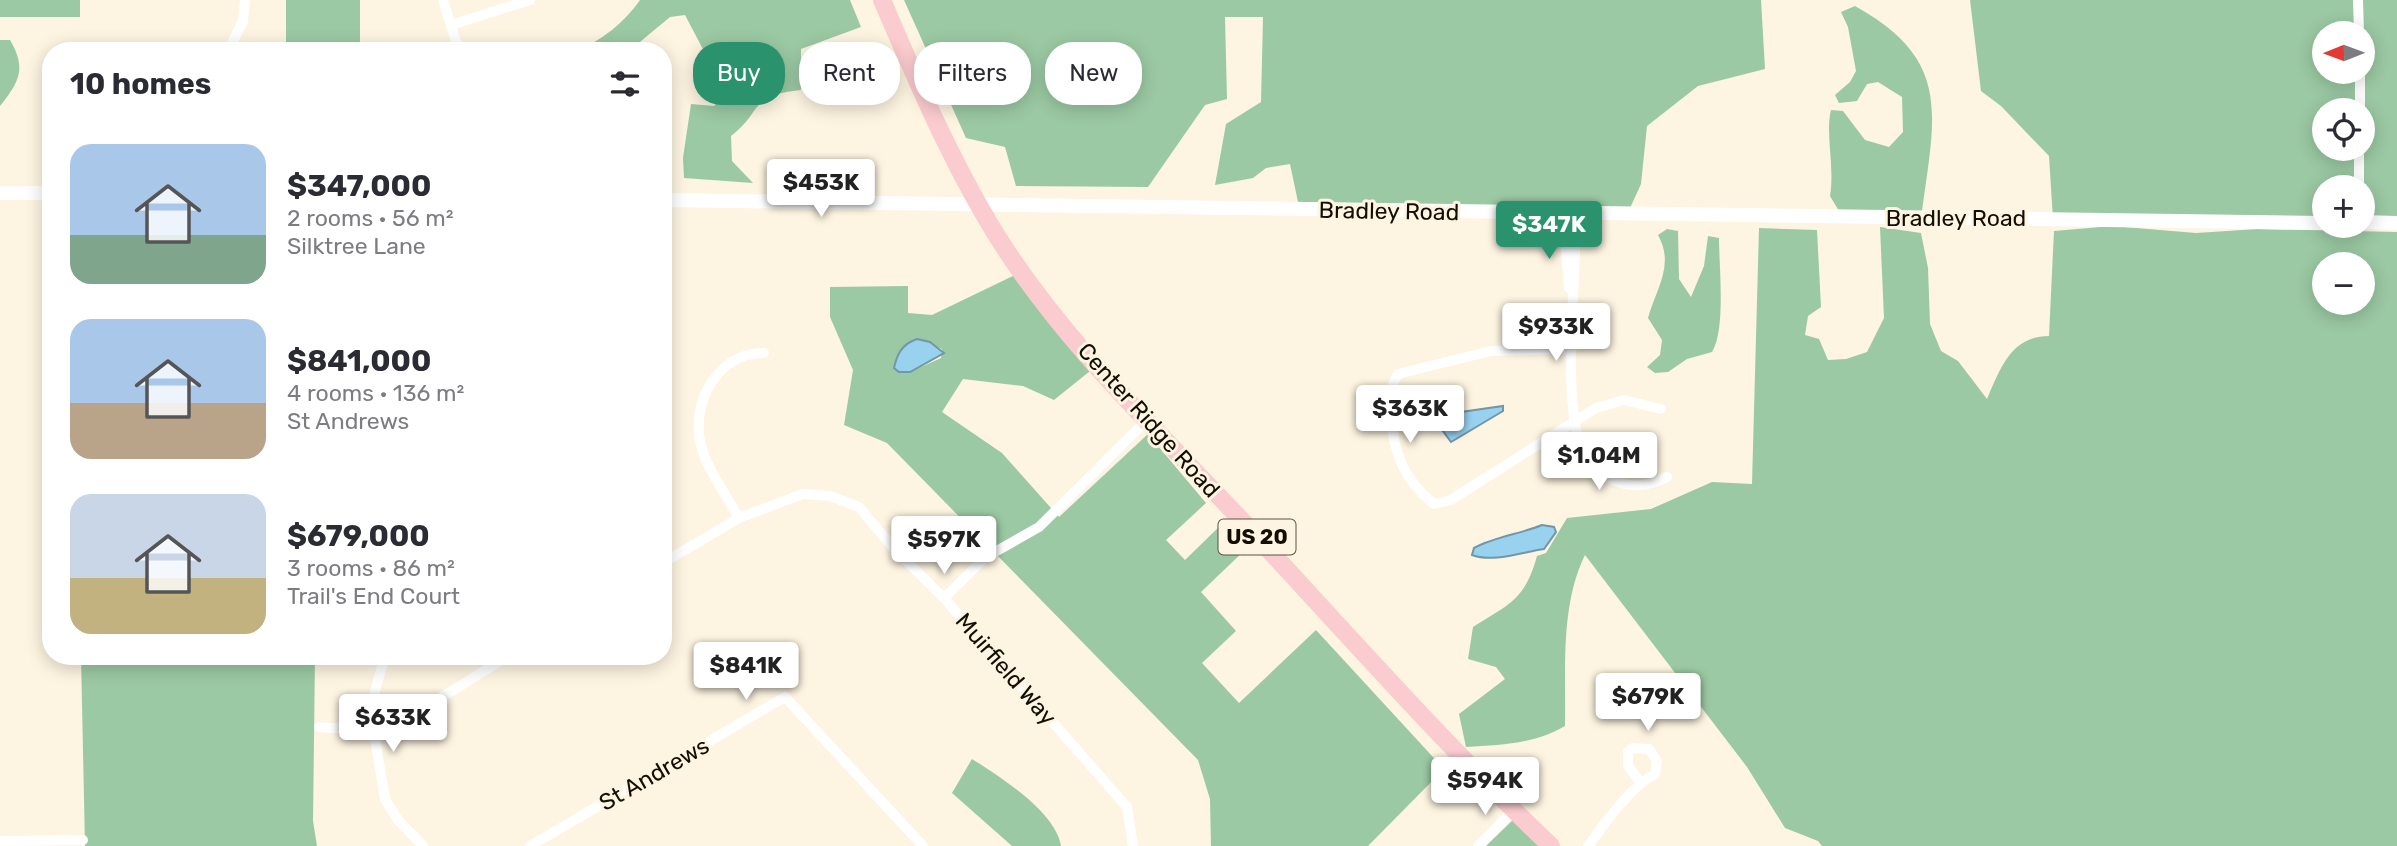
<!DOCTYPE html>
<meta charset="utf-8">
<style>
body{margin:0;font-family:Rubik,sans-serif;background:#f2f2f3;color:#2b2b33;height:100vh;display:flex;flex-direction:column;font-size:26px;white-space:nowrap}
*{box-sizing:border-box;margin:0}
p{font-size:23px;color:#7c7c81}
.icon{flex:none;width:38px;height:38px;fill:none;stroke:currentColor;stroke-width:2;stroke-linecap:round;stroke-linejoin:round}
.map{position:relative;flex:1;overflow:hidden}
.panel{position:absolute;left:42px;top:42px;width:630px;height:623px;display:flex;flex-direction:column;background:#fff;border-radius:28px;box-shadow:0 4px 18px #0003}
.panel>*{flex:none}
.top-card{position:absolute;left:693px;top:42px;width:665px;height:63px;display:flex;gap:14px}
.needle{width:46px;rotate:269deg}
.fabs{position:absolute;left:2312px;top:21px;display:grid;gap:14px}
.fabs a{display:grid;place-items:center;width:63px;height:63px;border-radius:50%;background:#fff;box-shadow:0 4px 18px #0003;font-size:35px}
.price{position:absolute;translate:-50% -60px;padding:0 16px;border-radius:7px;background:#fff;color:#222;font-size:23px;line-height:46px;filter:drop-shadow(0 2px 4px #0008)}
.price::after{content:'';position:absolute;left:50%;top:42px;width:21px;height:16px;margin-left:-10px;background:inherit;clip-path:polygon(0 0,100% 0,50% 100%)}
.price.on{background:#2b926e;color:#fff}
ul{padding:0;list-style:none}
li{display:flex;align-items:center;gap:21px;height:175px;padding:0 28px}
li span{display:grid;place-items:center;flex:none;width:196px;height:140px;border-radius:21px;color:#555}
li>.icon{margin-inline-start:auto}
span .icon{width:84px;height:84px;fill:#fffc;stroke-width:1}
li b{font-size:30px}
h2{display:flex;justify-content:space-between;align-items:center;height:84px;padding:0 28px;font-size:30px}
.tag{padding:0 24px;border-radius:28px;background:#fff;box-shadow:0 4px 18px #0003;font-size:24px;line-height:63px}
.tag.on{background:#2b926e;color:#fff}
.map>svg:first-child{display:block}
.forest{fill:#9bc9a3;fill-rule:evenodd}
.water{fill:#99d2ef;stroke:#7197a8;stroke-width:2}
.lines{fill:none;stroke-linecap:round;stroke-linejoin:round}
.minor{stroke:#fff;stroke-width:10}
.tertiary{stroke:#fff;stroke-width:14}
.primary{stroke:#facbcf;stroke-width:18}
.labels{text-anchor:middle;stroke-width:6;stroke-linejoin:round;paint-order:stroke}
.shield{fill:#fdf4e1;stroke:#595346;stroke-width:2}
.shield-label{font-size:21px;font-weight:bold;fill:#130e04}
.street-label{font-size:23px;fill:#130e04;stroke:#fdf4e1}
</style>
<div class="map">
<svg width="2397" height="846" viewBox="0 0 2397 846">
<rect width="100%" height="100%" fill="#fdf4e1"/>
<path class="forest" d="M0,0H80V17H0Z
M286,0H360V51H286Z
M640,0H850L861,27L801,49V90C747,96 765,109 731,136L732,161L753,183L684,178L683,158L691,104L714,106L726,93L685,15L670,17L629,51H576C600,42 625,22 640,0Z
M904,0H1761L1765,69L1698,86L1647,126L1641,184L1630,208L1298,202L1290,164L1266,168L1253,178L1215,185L1226,124L1261,102L1263,17H1225L1227,99L1205,105L1148,187L1016,186L1005,147L966,138Z
M1970,0H2397V223L2363,222L2362,187H2324V221L2053,219L2049,156L2001,106L1981,91ZM2324,33H2362V72H2324ZM2324,110H2362V149H2324Z
M1855,6C1952,60 1935,114 1922,211H1839L1830,196C1835,167 1825,133 1831,110L1843,111L1865,140L1889,147L1903,132L1902,97L1878,82L1867,84L1857,101L1839,103L1835,95L1850,82L1856,71L1848,27L1841,12Z
M0,40H10C27,69 19,82 0,106Z
M2112,226L2196,233L2258,229L2397,232V846H1822L1818,841L1785,828L1747,767L1585,555C1560,606 1566,670 1565,726C1534,744 1501,745 1466,747L1459,714L1505,679L1496,667L1468,659L1473,627C1509,604 1525,600 1537,556L1546,553L1567,518L1651,509L1712,482L1752,484L1759,228L1817,230L1821,307L1808,316L1805,335L1819,339L1828,360L1846,359L1867,352L1884,318L1880,227L1921,233L1928,268L1930,324L1941,351L1958,361L1987,399C2000,369 2011,336 2049,336L2054,231ZM2324,264H2362V303H2324Z
M1667,229L1678,231L1679,279L1691,297L1704,266L1708,236L1719,238C1719,267 1726,329 1712,352L1687,359L1668,372L1655,373L1647,367L1660,355L1662,340L1648,318C1656,289 1675,265 1658,235Z
M1017,274L1095,367L1054,400L1023,386L963,379L942,412L1002,453L1059,517L1148,434L1206,503L1166,540L1185,560L1223,523L1247,548L1201,592L1236,631L1202,663L1239,703L1316,630L1444,769L1368,846H1211L1210,799L1198,760L887,443L844,425L853,370L830,317V287L908,286V313L932,315ZM916,339L942,349L941,358L910,372L894,368C897,354 902,344 916,339Z
M81,656H315L313,821L317,846H85Z
M972,759C999,776 1056,812 1061,846H1012L952,793Z
M1515,818L1543,846H1486Z"/>
<path class="water" d="M917,339L930,342L944,353L910,372H899L894,368C897,354 902,344 917,339Z
M1503,406V411L1451,442L1443,431L1447,418L1461,412Z
M1542,525L1554,527L1556,532L1544,549C1522,552 1493,563 1472,555L1474,548C1494,537 1520,534 1542,525Z"/>
<g class="lines">
<path class="minor" d="M443,0L459,51
M2358,0L2359,33
M451,25L530,0
M230,47L243,21L245,0
M2360,110V72
M2359,187V149
M1563,214L1569,288
M1576,214C1576,282 1566,350 1574,418C1580,467 1619,502 1667,477
M1572,349L1491,351L1398,374C1389,389 1390,399 1391,417C1394,454 1404,480 1434,504L1451,500L1596,408L1624,400L1661,409
M739,518C728,498 706,467 701,446C690,403 718,352 764,353
M663,563L739,518L803,494L830,496L859,507L895,550L944,598L1127,807L1133,846
M944,598L986,557L1039,527L1147,420
M385,656L375,691L373,726L385,799L398,820L423,846
M319,727C337,728 355,730 373,726C422,715 466,681 508,656
M0,841L83,840
M530,846L785,697L923,846
M1478,846L1514,810
M1588,846C1607,821 1628,789 1655,774L1657,761L1649,749L1633,748L1628,752V766L1640,782"/>
<path class="tertiary" d="M0,193H51
M663,200L2324,223
M2362,222L2397,223"/>
<path class="primary" d="M882,0C916,79 951,162 997,236C1064,343 1160,433 1246,525C1346,633 1444,744 1551,846"/>
</g>
<g class="labels">
<rect class="shield" x="1218.5" y="519.5" width="77" height="35" rx="5"/>
<g class="shield-label">
<text x="1257" y="544">US 20</text>
</g>
<g class="street-label">
<text transform="translate(1389 211) rotate(1)" y="8">Bradley Road</text>
<text x="1956" y="226">Bradley Road</text>
<text transform="translate(1149 420) rotate(48)" y="8">Center Ridge Road</text>
<text transform="translate(1006 669) rotate(49)" y="8">Muirfield Way</text>
<text transform="translate(654 774) rotate(-30)" y="8">St Andrews</text>
</g>
</g>
</svg>
<div class="fabs">
<a><svg class="needle" viewBox="-14 -14 28 28"><path d="M0-13l5 13h-10z" fill="#e53935"/><path d="M0 13l5-13h-10z" fill="#7c7c81"/></svg></a>
<a><svg class="icon" aria-label="locate" viewBox="0 0 24 24"><circle cx="12" cy="12" r="6"/><path d="M12 2v4M12 18v4M2 12h4M18 12h4"/></svg></a>
<a>+</a>
<a>−</a>
</div>
<b class="price" style="left:821px;top:219px">$453K</b>
<b class="price on" style="left:1549px;top:261px">$347K</b>
<b class="price" style="left:1556px;top:363px">$933K</b>
<b class="price" style="left:1410px;top:445px">$363K</b>
<b class="price" style="left:1599px;top:492px">$1.04M</b>
<b class="price" style="left:944px;top:576px">$597K</b>
<b class="price" style="left:746px;top:702px">$841K</b>
<b class="price" style="left:1648px;top:733px">$679K</b>
<b class="price" style="left:393px;top:754px">$633K</b>
<b class="price" style="left:1485px;top:817px">$594K</b>
<div class="top-card">
<a class="tag on">Buy</a>
<a class="tag">Rent</a>
<a class="tag">Filters</a>
<a class="tag">New</a>
</div>
<section class="panel">
<h2>10 homes<svg class="icon" aria-label="filters" viewBox="0 0 24 24"><path d="M4 7h16M4 17h16"/><circle cx="9" cy="7" r="2"/><circle cx="15" cy="17" r="2"/></svg></h2>
<ul>
<li><span style="background:linear-gradient(#a9c7e8 65%,#7fa58c 0)"><svg class="icon" aria-label="home" viewBox="0 0 24 24"><path d="M3 11l9-7 9 7M6 9v11h12V9"/></svg></span><div><b>$347,000</b><p>2 rooms · 56 m²</p><p>Silktree Lane</p></div></li>
<li><span style="background:linear-gradient(#a9c7e8 60%,#b9a48a 0)"><svg class="icon" aria-label="home" viewBox="0 0 24 24"><path d="M3 11l9-7 9 7M6 9v11h12V9"/></svg></span><div><b>$841,000</b><p>4 rooms · 136 m²</p><p>St Andrews</p></div></li>
<li><span style="background:linear-gradient(#c9d6e8 60%,#c2b280 0)"><svg class="icon" aria-label="home" viewBox="0 0 24 24"><path d="M3 11l9-7 9 7M6 9v11h12V9"/></svg></span><div><b>$679,000</b><p>3 rooms · 86 m²</p><p>Trail's End Court</p></div></li>
</ul>
</section>
</div>
